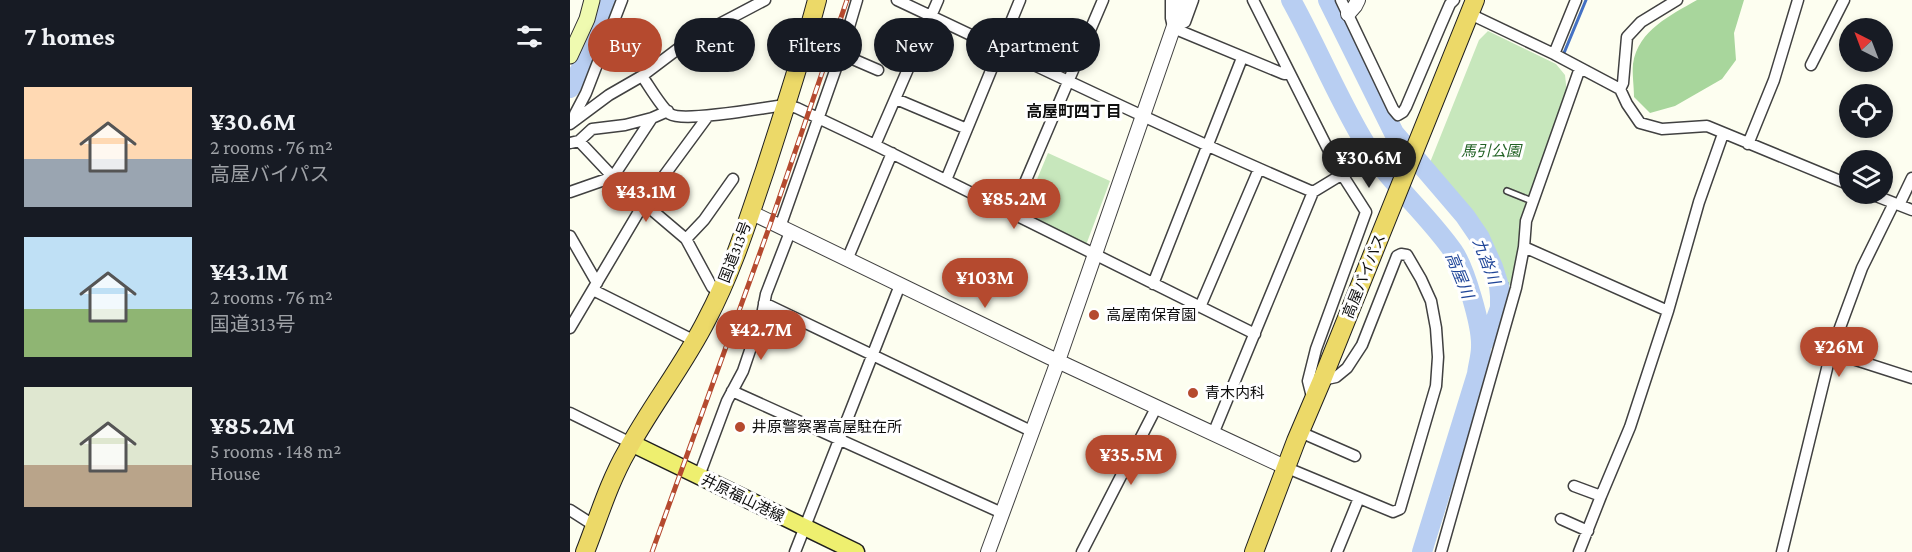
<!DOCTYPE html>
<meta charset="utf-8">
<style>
body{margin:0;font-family:"Crimson Pro","Noto Sans JP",serif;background:#20242c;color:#f1f3f6;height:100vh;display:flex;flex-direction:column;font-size:22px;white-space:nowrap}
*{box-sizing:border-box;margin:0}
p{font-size:20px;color:#9ea1a6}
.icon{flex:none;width:33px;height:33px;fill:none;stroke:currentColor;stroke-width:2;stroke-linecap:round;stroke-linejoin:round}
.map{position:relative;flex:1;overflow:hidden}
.side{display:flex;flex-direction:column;background:#171b24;width:570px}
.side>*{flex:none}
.hud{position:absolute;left:18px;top:18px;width:570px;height:54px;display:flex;gap:12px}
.needle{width:39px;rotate:318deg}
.buttons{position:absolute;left:1269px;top:18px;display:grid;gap:12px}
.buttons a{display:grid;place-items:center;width:54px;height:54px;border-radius:50%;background:#171b24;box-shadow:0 3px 9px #0003;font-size:30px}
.price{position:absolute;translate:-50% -51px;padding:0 14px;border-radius:21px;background:#b54a2f;color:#fff;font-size:20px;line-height:39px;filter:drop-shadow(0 2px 3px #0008)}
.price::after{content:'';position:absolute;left:50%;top:36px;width:18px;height:14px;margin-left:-9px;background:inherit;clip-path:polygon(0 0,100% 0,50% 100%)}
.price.on{background:#222;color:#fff}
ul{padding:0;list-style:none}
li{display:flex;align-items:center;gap:18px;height:150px;padding:0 24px}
li span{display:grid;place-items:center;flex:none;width:168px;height:120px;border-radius:0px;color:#555}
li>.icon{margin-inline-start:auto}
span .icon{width:72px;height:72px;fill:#fffc;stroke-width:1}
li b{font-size:26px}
h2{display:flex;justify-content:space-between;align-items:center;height:72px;padding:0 24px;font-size:26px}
.tag{padding:0 21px;border-radius:27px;background:#171b24;box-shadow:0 3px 9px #0003;font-size:21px;line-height:54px}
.tag.on{background:#b54a2f;color:#fff}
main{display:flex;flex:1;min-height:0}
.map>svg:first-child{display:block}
.green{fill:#c7e7bc}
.forest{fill:#a8d69c}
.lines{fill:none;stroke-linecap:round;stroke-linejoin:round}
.stream{stroke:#4471c4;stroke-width:3}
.river{stroke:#b8cef2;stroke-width:20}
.service-casing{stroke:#414141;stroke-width:8}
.minor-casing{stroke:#414141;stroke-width:13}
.tertiary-casing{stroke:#414141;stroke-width:16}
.secondary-casing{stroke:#303030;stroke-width:17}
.primary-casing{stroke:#1f1f1f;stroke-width:19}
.trunk-casing{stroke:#1f1f1f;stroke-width:20}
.service{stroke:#fff;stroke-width:5}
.minor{stroke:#fff;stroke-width:10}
.tertiary{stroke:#fff;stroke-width:14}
.secondary{stroke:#effab0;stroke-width:15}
.primary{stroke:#eeef6f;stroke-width:16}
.trunk{stroke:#ecd968;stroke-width:18}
.rail-casing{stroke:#b54a2f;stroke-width:5}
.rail{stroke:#fff;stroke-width:3;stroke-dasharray:9;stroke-linecap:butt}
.poi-dot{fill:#b54a2f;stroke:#fff;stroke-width:2}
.labels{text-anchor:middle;stroke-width:6;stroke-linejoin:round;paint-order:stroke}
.park-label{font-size:15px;font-style:italic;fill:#226225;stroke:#fff}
.street-label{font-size:15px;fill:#0e0e0e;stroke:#fff}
.poi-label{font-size:15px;fill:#0e0e0e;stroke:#fff;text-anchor:start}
.neighbourhood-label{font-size:16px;font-weight:bold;fill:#0e0e0e;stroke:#fff}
.water-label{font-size:16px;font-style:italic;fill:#1f4598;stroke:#fff}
</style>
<main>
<section class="side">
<h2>7 homes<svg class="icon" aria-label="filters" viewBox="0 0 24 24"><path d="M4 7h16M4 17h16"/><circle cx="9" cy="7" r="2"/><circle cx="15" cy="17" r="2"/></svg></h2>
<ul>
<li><span style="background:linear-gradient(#ffd9b3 60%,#9aa5b1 0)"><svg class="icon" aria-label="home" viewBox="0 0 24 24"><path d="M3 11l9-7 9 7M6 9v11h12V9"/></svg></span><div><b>¥30.6M</b><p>2 rooms · 76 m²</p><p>高屋バイパス</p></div></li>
<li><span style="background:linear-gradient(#bfe0f5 60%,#8fb573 0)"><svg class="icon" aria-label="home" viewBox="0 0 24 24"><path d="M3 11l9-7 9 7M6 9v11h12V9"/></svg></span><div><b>¥43.1M</b><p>2 rooms · 76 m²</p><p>国道313号</p></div></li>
<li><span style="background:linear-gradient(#dfe7d0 65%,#b9a48a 0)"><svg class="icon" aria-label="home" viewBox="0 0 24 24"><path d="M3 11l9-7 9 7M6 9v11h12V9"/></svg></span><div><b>¥85.2M</b><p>5 rooms · 148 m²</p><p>House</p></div></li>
</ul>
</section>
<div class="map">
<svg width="1342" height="552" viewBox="0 0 1342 552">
<rect width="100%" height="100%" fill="#fdfef0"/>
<path class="green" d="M918,31L986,64L995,75L997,94L954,217L941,285L932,286L928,262L911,228L859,165L909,40Z
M478,153L540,181L516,245L453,213Z"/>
<path class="forest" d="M1127,0H1174L1164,33L1166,60L1152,79L1105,106L1080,113L1064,97C1064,86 1062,74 1063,64C1068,30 1101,15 1127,0Z"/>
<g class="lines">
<path class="stream" d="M994,53L1016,0
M930,308L935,298L937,283"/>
<path class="river" d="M721,0C746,45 766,94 792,138C816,180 855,211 883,251C895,268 912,326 911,347C911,356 908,365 907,374L852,552
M758,0L824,133L895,216L910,238L923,267L929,286L930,296V308L926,319L911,347
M0,88L12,67L37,0"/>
<g class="service-casing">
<path id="service" d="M937,191L962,201"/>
</g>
<g class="minor-casing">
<path id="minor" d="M327,0C465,65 602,132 743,192L643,434
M601,0V18L603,27
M683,0L766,165L796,212L746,349L738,381L743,401
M771,0L823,109L828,115L833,112L836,107L870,27L880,4L884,0
M900,14L984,54L1050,89L1057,104L1070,123L1092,129L1137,126L1280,185
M603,28L714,74H720
M603,28L615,22L623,0
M271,54L308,70
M984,54L1006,0
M1241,65L1274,0
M72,76C79,86 91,107 100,114C114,123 196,107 216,105L227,108L305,145L685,334
M1050,89L1053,83L1057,37L1071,22L1107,0
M326,99L397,129
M5,120V114L16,93L52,0
M0,124L39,95L72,76L121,39L195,0
M9,141L43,177L116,239L142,287L149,293
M0,143L9,141L22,129L55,125L82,118L98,111
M1178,144L1204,80L1228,0
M305,145L368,0
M376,180L450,0
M0,192L43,177L82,118
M743,192L771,175
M1301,194L1342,210
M1329,205L1342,178
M442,213L533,0
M210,227L271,54L287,0
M0,236L27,283
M116,239L134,220L163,179
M954,247L1098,311
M277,260L322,153
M583,284L672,58
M23,290L125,341
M194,303L461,431
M630,307L689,169
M0,328L74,203L138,116
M1261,352L1342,378
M162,391L432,513
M0,413L61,443
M730,432L785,456
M715,467L823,512L830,509L866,386L868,357L866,328L861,301L851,279L837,255L831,254L827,256L792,345L777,368L766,377L752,380
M129,476L157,401L173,371L192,315L196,294L220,232
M1004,486L1031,496
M0,510L25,526
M991,519L1018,531
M225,552L330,285
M512,552L586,408
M767,552L789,498
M871,552L946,288L954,247L956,221L1010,68
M1009,552L1031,496L1060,427L1098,311L1129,202L1153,134
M1212,552L1261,352L1292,268L1324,203"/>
</g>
<g class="tertiary-casing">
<path id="tertiary" d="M778,14L785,6L788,0
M180,212L479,357L715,467
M418,552L488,361L613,0"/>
</g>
<g class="secondary-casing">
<path id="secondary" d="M0,56L17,19L22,0"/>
</g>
<g class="primary-casing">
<path id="primary" d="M61,443L286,552"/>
</g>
<g class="trunk-casing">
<path id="trunk" d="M15,552C28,519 39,482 57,451C81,406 114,365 137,319C162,272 178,220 195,170C213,114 232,57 247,0
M684,552L726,441L752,380L905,0"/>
</g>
<use href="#service" class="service"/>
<use href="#minor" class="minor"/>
<use href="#tertiary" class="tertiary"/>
<use href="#secondary" class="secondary"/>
<use href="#primary" class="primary"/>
<use href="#trunk" class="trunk"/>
<g class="rail-casing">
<path id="rail" d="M82,552L200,225L277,0"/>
</g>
<use href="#rail" class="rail"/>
</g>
<g class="poi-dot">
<circle cx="524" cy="315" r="6"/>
<circle cx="623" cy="393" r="6"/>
<circle cx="170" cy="427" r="6"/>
</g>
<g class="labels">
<g class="park-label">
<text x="921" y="156">馬引公園</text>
</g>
<g class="street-label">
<text transform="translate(165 252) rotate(-69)" y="5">国道313号</text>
<text transform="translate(794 276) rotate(-68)" y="5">高屋バイパス</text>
<text transform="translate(173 498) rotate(26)" y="5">井原福山港線</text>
</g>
<g class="poi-label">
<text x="536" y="320">高屋南保育園</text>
<text x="635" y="398">青木内科</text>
<text x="182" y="432">井原警察署高屋駐在所</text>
</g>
<g class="neighbourhood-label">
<text x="504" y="117">高屋町四丁目</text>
</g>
<g class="water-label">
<text transform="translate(917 261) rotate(69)" y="6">九沓川</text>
<text transform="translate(890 275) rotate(68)" y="6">高屋川</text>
</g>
</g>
</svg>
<div class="buttons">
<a><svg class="needle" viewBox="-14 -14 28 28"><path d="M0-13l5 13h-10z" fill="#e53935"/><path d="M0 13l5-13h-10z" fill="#9ea1a6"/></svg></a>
<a><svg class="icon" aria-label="locate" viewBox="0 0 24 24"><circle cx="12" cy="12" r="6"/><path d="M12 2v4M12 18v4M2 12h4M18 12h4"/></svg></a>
<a><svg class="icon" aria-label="layers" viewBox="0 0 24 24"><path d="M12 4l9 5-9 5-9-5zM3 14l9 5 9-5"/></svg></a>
</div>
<b class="price on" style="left:799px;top:189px">¥30.6M</b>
<b class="price" style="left:76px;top:223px">¥43.1M</b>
<b class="price" style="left:444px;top:230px">¥85.2M</b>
<b class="price" style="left:415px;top:309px">¥103M</b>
<b class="price" style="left:191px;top:361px">¥42.7M</b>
<b class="price" style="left:1269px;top:378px">¥26M</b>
<b class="price" style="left:561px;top:486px">¥35.5M</b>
<div class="hud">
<a class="tag on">Buy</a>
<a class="tag">Rent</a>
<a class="tag">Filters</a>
<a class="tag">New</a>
<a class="tag">Apartment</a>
</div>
</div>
</main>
